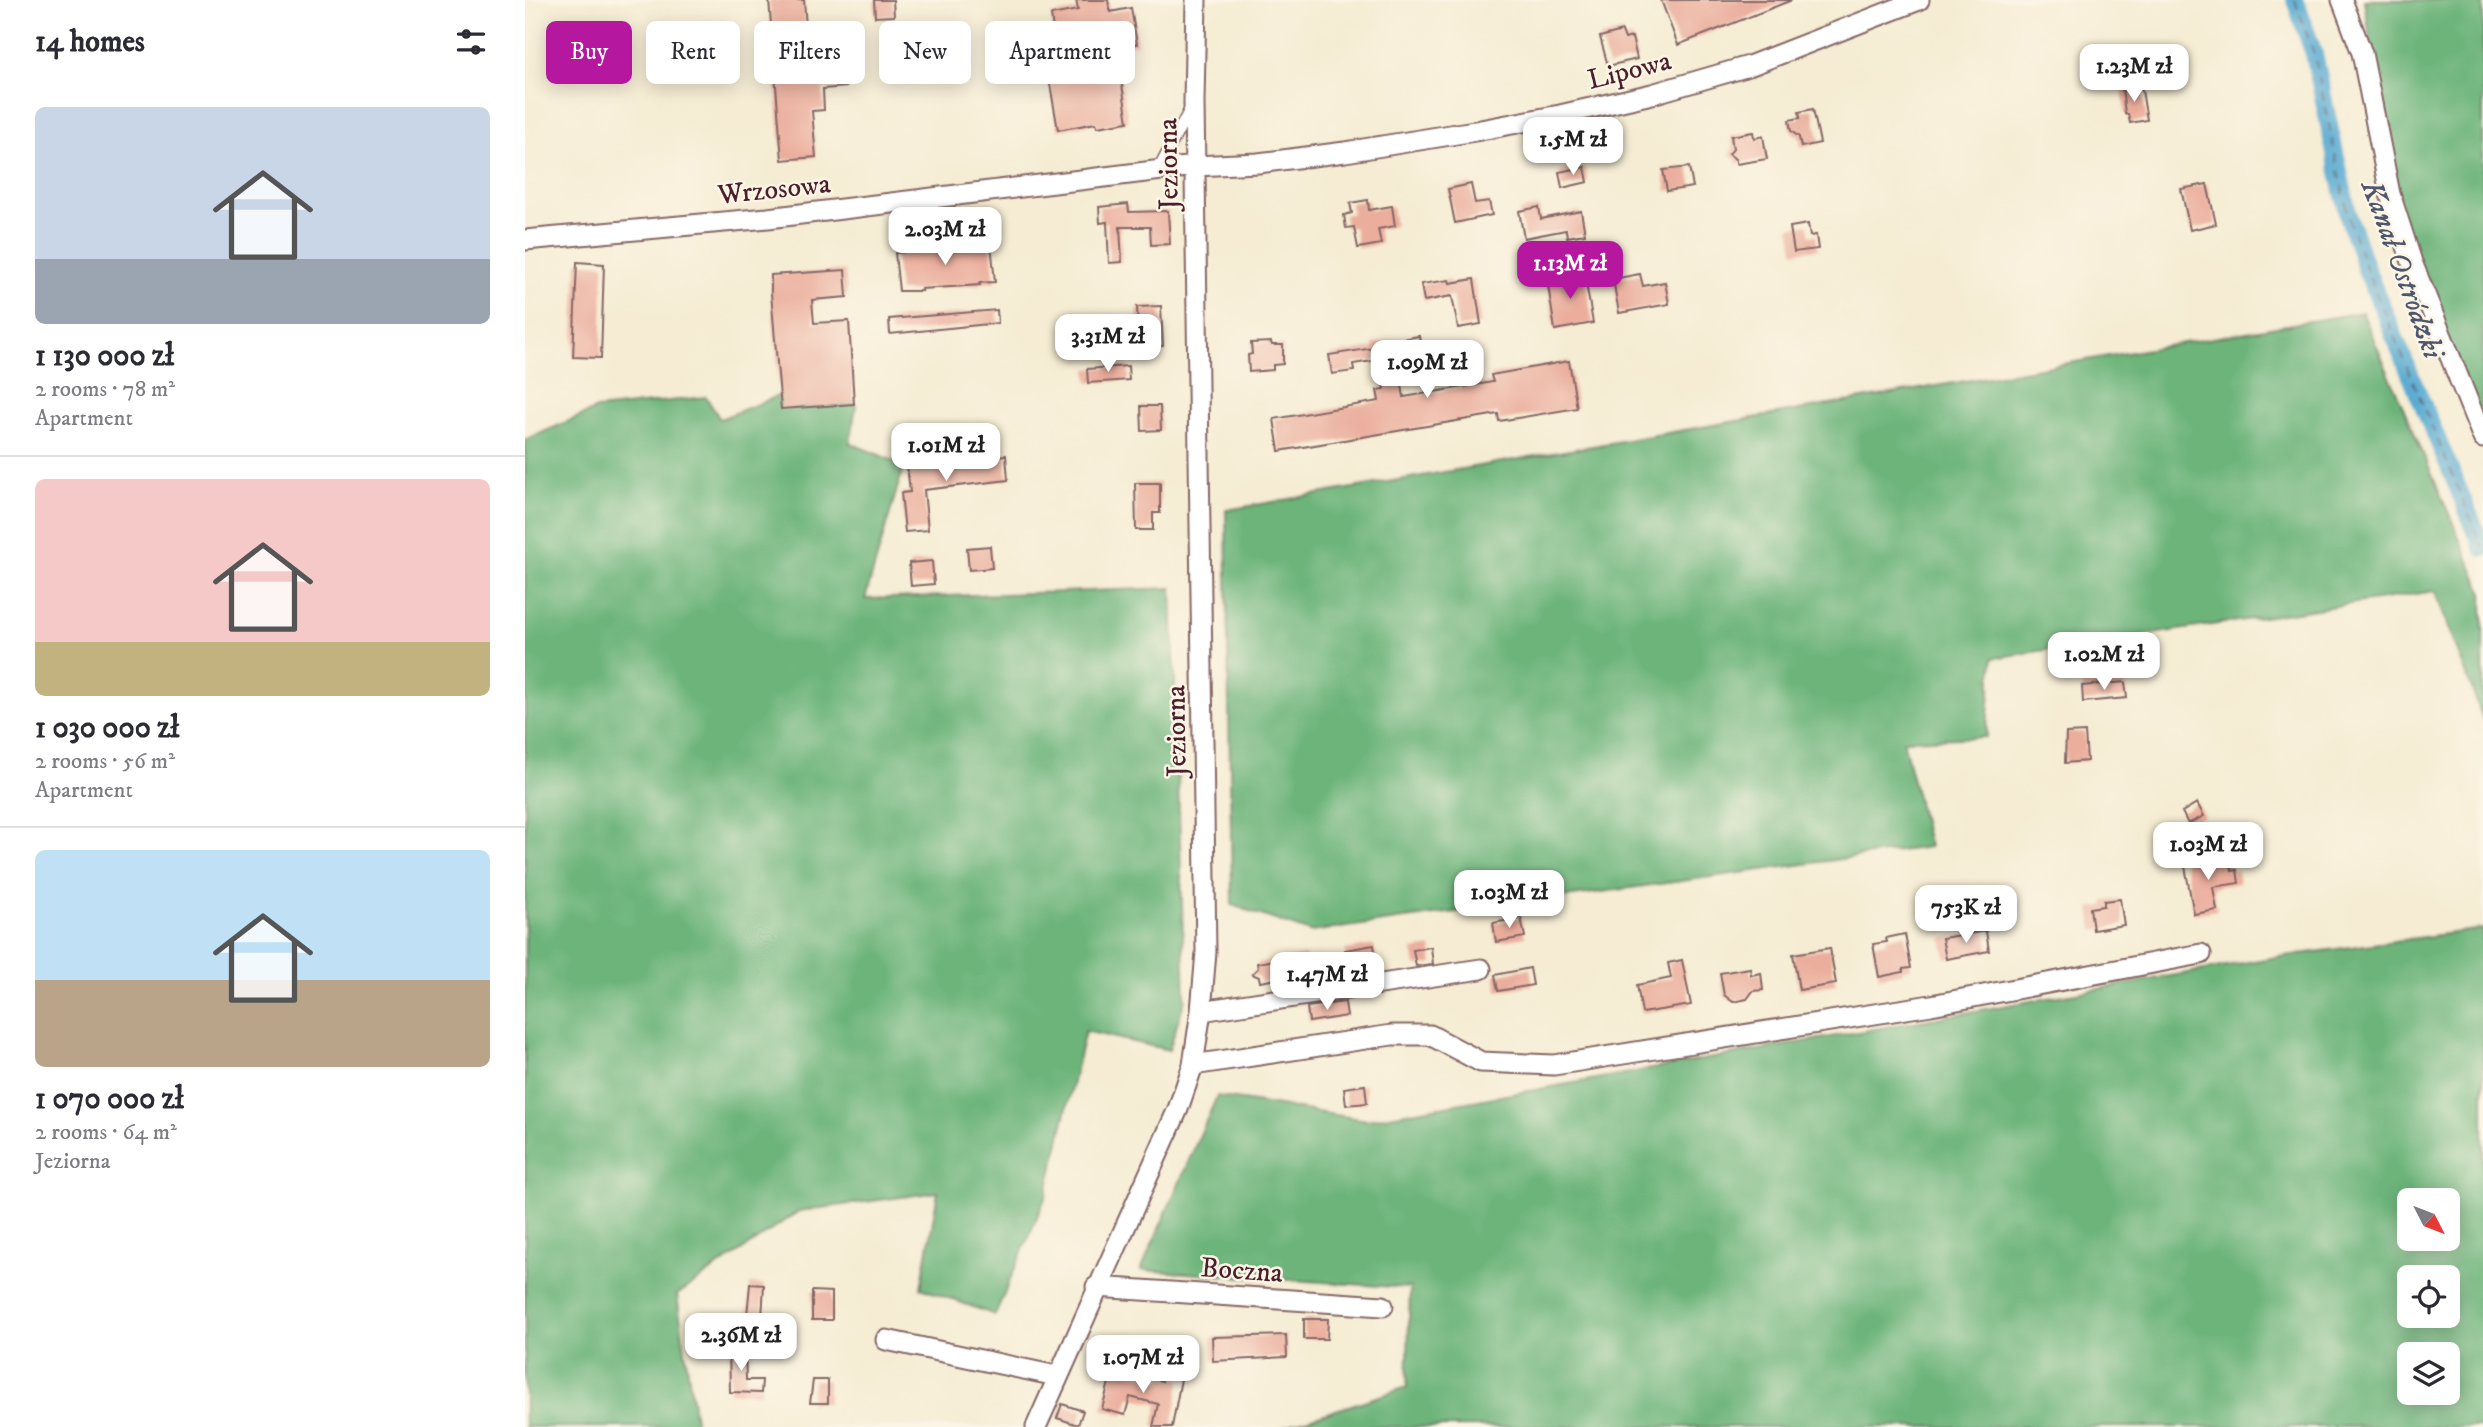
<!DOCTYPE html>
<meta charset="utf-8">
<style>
body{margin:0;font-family:"IM FELL DW Pica",serif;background:#f7f7f7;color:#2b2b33;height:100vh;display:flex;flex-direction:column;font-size:26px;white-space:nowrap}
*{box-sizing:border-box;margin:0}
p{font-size:23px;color:#7c7c81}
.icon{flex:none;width:38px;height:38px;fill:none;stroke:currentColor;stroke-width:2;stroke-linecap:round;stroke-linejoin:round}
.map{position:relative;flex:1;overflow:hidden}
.sheet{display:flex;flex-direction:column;background:#fff;width:525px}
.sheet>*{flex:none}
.guide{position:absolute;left:21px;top:21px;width:665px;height:63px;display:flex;gap:14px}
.needle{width:46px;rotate:132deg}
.tools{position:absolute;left:1872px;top:1188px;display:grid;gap:14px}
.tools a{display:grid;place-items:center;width:63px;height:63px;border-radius:10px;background:#fff;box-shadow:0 4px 18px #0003;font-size:35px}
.price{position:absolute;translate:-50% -60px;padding:0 16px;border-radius:14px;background:#fff;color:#222;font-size:23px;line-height:46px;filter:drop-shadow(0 2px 4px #0008)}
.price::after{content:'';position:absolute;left:50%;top:42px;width:21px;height:16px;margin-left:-10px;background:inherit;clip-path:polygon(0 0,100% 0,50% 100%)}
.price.current{background:#b5179e;color:#fff}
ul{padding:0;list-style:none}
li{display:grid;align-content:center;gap:14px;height:371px;padding:0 35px}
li+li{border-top:2px solid #e1e1e2}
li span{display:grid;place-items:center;height:217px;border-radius:10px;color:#555}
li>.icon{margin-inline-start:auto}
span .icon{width:126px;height:126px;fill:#fffc;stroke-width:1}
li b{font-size:30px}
h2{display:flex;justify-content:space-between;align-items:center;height:84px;padding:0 35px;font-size:30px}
.pill{padding:0 24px;border-radius:10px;background:#fff;box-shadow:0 4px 18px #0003;font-size:24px;line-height:63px}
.pill.current{background:#b5179e;color:#fff}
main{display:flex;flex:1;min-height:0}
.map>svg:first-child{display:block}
.forest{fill:#6cb47a;stroke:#5b6a52;stroke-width:2;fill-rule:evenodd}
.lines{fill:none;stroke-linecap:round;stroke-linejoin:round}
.canal{stroke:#57aad2;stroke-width:18}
.ferry{stroke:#4f576e;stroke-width:2;stroke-dasharray:9 7;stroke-linecap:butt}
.building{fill:#ebae9d}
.service-casing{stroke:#866766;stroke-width:13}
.minor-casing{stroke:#866766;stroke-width:23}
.service{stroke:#fff;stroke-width:10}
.minor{stroke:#fff;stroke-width:19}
.labels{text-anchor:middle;stroke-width:5;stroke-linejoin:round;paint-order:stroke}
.street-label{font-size:28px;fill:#4a1f2b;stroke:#fcf5e5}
.water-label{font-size:30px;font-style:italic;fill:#4f576e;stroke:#fcf5e5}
</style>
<main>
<section class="sheet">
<h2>14 homes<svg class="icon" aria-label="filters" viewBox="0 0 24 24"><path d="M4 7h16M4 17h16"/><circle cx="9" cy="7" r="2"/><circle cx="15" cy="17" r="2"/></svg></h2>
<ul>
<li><span style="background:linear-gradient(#c9d6e8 70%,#9aa5b1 0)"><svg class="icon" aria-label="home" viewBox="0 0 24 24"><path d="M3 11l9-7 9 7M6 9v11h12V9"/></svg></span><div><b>1 130 000 zł</b><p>2 rooms · 78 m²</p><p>Apartment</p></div></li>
<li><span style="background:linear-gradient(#f6c9c9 75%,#c2b280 0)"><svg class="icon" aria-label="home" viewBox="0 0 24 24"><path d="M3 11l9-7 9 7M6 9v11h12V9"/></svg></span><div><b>1 030 000 zł</b><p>2 rooms · 56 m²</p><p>Apartment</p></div></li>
<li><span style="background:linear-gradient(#bfe0f5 60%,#b9a48a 0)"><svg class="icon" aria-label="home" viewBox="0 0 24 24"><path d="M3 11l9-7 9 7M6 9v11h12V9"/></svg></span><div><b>1 070 000 zł</b><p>2 rooms · 64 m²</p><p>Jeziorna</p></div></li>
</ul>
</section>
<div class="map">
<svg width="1958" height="1427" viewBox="0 0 1958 1427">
<rect width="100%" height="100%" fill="#fcf5e5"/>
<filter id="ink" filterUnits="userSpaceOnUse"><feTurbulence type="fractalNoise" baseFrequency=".0143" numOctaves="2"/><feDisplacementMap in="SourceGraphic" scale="14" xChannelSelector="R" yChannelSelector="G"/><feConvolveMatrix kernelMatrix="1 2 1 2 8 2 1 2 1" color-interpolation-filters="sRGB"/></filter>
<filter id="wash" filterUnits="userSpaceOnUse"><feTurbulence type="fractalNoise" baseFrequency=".00686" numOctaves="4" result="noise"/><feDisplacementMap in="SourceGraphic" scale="28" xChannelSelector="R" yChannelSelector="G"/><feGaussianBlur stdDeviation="1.57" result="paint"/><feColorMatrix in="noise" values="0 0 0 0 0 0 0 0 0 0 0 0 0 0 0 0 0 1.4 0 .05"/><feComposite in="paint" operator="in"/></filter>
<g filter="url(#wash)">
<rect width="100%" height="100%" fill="#f5ecd3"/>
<path class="forest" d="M1839,0H1958V433L1879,251Z
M1837,312L1958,593V719L1910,591L1468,658L1461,737L1378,740L1404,847L785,932L707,905L701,510Z
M306,375L331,405L325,443L379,465L340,599L647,588L660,999L644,1050L560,1031L521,1196L470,1315L396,1288L413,1192L274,1211L152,1295L171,1427H0V440L72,409L181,397L195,419Z
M1958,929V1427H759L882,1387L885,1288L616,1270L692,1096L842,1120L1746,958ZM1923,1200V1239H1885V1200ZM1885,1278H1923V1316H1885ZM1923,1354V1393H1885V1354Z"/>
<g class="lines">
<path class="canal" d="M1770,0L1789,54L1824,219L1841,269L1958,548"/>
<path class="ferry" d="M1770,0L1789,54L1824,219L1841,269L1958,548"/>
</g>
<g id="blocks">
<path class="building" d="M244,0H279L283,54L318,50L321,87L298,89L299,110L287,111L291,157L257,160Z
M349,0H368L369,16L350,17Z
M551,0H583L585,12L606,8L612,44L591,47L603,122L572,127L571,123L533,130L522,67L533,65L526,15L553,10Z
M1136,0H1267L1153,45Z
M1097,31L1100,39L1107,37L1112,59L1083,66L1075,37Z
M1616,85L1622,120L1605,123L1603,114H1600L1597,88Z
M1288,109L1295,143L1276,147L1274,137L1266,131L1264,120L1275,118L1274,112Z
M1228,132L1229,138L1238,136L1242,159L1211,164V160L1204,154L1208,149L1206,136Z
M1060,167L1063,182L1037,188L1034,172Z
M1164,167L1168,187L1142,191L1138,170Z
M946,184L950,203L964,201L967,215L930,223L923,189Z
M1682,184L1691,224L1665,230L1656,189Z
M843,200L844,210L867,206L870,226L853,229L856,244L833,248L829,227L821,228L819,215L827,213L825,203Z
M603,204L604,212L643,211L645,244L626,245L625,227H595L597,262L584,263L582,222L575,223L574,207Z
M1014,207L1016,219L1056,211L1060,234L1042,237L1041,230L999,238L994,211Z
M1283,224L1285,236L1291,235L1293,249L1269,252L1265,227Z
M450,243V245L466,244L470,282L454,283L455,285L396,289L397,291H374L370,253L379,252V249L392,248V250Z
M52,262L79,264L76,358L48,357Z
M320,270L322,297L287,300L289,323L324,321L329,404L256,409L246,293V275Z
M1059,272L1068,323L1030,330L1022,279Z
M1115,274L1118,286L1140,282L1144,304L1094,313L1088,279Z
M949,279L956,324L933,328L927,296L899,301L896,284L924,280L925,283Z
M636,306L638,346L614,347L612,307Z
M472,310L473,323L365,334L364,319Z
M894,336L897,354L872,357L879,397L968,382L966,375L1044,361L1052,408L974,421L973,414L754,451L749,419L854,401L852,390L859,389L854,360L828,364L829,371L807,374L804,355L849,348L848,344Z
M746,342L747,345H758V364L748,365V370L724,372L723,355L727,354L726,343Z
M603,366L604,380L563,383L562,369Z
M616,406H635L636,430L617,431Z
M481,455L483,480L399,490L403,530L380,532L376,493L385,492L382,465Z
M610,483H635V513H628V530H611Z
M465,546L467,568L444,570L442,548Z
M407,561L409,584L386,586L384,563Z
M1600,682L1602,698L1558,702L1557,686Z
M1560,732L1562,761L1540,763L1541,733Z
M1672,803L1679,816L1663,824L1657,812Z
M1683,857L1684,863L1705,860L1707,871L1712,870L1714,883L1688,887L1692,910L1669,914L1659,861Z
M1595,899L1599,925L1568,930L1565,908L1579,906V901Z
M996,918L1000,937L971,942L968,923Z
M1461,931L1464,951L1421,959L1417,938Z
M1380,934L1386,968L1378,969V972L1354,977L1348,944L1362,942L1361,938Z
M849,945L852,963L823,968L820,950Z
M906,947L908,964L891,966L888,950Z
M1305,948L1311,984L1274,990L1268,954Z
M780,955L784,973L735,982L734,977L727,974L733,968L732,963Z
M1157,960L1166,1005L1117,1013L1112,985L1146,978L1143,963Z
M1005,968L1008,985L973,991L970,975Z
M1225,968L1226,975L1236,973L1238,990L1228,991L1222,999L1208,1002L1199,995L1195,973Z
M820,1002L822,1016L784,1022L782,1007Z
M840,1085L842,1103L821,1105L819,1088Z
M225,1284L239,1285L237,1317L222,1316Z
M287,1291L307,1292V1320H287Z
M779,1319H803L802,1339H779Z
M761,1335L762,1357L688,1361L687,1337Z
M204,1345L220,1346L221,1380H237L236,1393L205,1392Z
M588,1367L637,1381L638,1376L656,1379L647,1427H628L633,1404L605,1397L600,1415L577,1409Z
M288,1380H303V1403H285Z
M537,1404L558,1411L553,1425L532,1418Z"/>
</g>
</g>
<g filter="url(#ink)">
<use href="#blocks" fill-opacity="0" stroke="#866766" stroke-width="2"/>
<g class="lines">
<g class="service-casing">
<path id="service" d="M633,170L665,109"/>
</g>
<g class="minor-casing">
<path id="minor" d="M1817,0L1837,53L1865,194L1887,262L1958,438
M0,240L243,218L670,166L733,163L820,152L950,131L1035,115L1127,94L1224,66L1394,0
M676,1011L956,969
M668,1065L867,1035H905L956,1062L1029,1065L1406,1005L1676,954
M571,1287L858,1306
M361,1340L532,1376
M511,1427L653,1109L668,1065L676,1011L681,952L669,102L671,0"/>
</g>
<use href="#service" class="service"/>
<use href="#minor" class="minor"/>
</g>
</g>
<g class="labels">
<g class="street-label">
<text transform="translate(1104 69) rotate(-14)" y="10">Lipowa</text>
<text transform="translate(642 164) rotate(-91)" y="10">Jeziorna</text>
<text transform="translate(249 188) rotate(-6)" y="10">Wrzosowa</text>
<text transform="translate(650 731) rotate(-91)" y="10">Jeziorna</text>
<text transform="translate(717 1269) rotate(4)" y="10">Boczna</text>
</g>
<g class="water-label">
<text transform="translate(1878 269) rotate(70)" y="10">Kanał Ostródzki</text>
</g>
</g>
</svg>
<div class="tools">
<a><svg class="needle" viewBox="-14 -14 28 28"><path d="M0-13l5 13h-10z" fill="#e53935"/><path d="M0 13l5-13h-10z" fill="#7c7c81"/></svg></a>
<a><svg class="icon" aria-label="locate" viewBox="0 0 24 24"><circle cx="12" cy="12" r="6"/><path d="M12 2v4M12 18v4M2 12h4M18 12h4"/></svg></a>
<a><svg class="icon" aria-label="layers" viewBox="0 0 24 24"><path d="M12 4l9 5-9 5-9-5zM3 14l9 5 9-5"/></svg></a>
</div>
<b class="price" style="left:1609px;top:104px">1.23M zł</b>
<b class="price" style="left:1048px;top:177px">1.5M zł</b>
<b class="price" style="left:420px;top:267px">2.03M zł</b>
<b class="price current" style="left:1045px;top:301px">1.13M zł</b>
<b class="price" style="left:583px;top:374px">3.31M zł</b>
<b class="price" style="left:902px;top:400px">1.09M zł</b>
<b class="price" style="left:421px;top:483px">1.01M zł</b>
<b class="price" style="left:1579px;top:692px">1.02M zł</b>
<b class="price" style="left:1683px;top:882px">1.03M zł</b>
<b class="price" style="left:984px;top:930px">1.03M zł</b>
<b class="price" style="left:1441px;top:945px">753K zł</b>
<b class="price" style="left:802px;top:1012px">1.47M zł</b>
<b class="price" style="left:216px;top:1373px">2.36M zł</b>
<b class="price" style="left:618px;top:1395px">1.07M zł</b>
<div class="guide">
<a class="pill current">Buy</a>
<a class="pill">Rent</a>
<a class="pill">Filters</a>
<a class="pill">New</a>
<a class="pill">Apartment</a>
</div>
</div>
</main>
